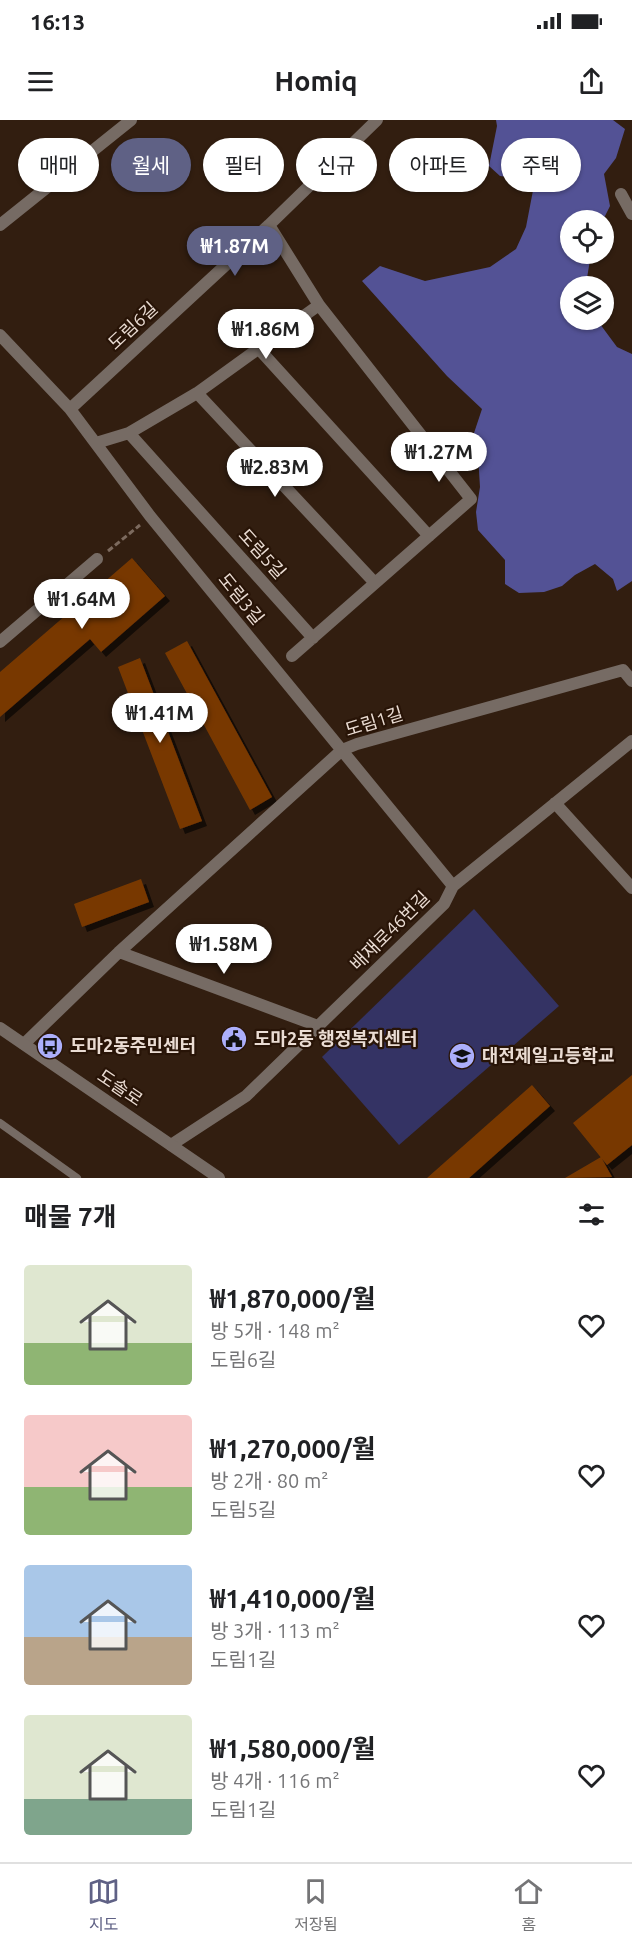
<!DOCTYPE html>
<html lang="ko">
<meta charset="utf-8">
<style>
body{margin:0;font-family:Ubuntu,"Noto Sans KR",sans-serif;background:#f6f6f6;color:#202124;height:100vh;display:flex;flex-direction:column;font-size:22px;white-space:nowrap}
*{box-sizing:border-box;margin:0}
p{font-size:20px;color:#757577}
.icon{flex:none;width:33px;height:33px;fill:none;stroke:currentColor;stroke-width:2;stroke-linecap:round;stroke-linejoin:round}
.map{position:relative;height:1058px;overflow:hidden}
.sheet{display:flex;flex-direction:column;background:#fff;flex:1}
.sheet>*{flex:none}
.hud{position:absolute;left:18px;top:18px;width:597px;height:54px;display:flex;gap:12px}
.tools{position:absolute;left:560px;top:90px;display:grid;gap:12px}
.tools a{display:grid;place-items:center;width:54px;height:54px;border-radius:50%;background:#fff;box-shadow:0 2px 4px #0004;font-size:30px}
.price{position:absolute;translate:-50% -51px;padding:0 14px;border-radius:21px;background:#fff;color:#222;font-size:20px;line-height:39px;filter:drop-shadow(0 2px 3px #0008)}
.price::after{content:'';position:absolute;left:50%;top:36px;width:18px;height:14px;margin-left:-9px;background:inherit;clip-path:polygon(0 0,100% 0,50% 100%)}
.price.current{background:#5f6185;color:#fff}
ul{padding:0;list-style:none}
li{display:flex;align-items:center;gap:18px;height:150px;padding:0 24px}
li span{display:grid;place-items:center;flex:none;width:168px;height:120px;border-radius:6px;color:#555}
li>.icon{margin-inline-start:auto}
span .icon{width:72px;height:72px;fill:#fffc;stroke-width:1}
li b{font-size:26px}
h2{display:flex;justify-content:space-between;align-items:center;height:72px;padding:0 24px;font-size:26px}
.pill{padding:0 21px;border-radius:27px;background:#fff;box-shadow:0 2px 4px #0004;font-size:21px;line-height:54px}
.pill.current{background:#5f6185;color:#fff}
.status{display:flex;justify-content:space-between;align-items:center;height:42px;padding:0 30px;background:#fff;direction:ltr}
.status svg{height:16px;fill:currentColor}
header{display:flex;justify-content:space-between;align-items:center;height:78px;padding:0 24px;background:#fff;font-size:27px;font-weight:600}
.dock{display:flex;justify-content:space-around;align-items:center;height:84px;border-top:2px solid #e0e0e0;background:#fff;font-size:16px;color:#757577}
.dock a{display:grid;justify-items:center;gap:3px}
.dock .current{color:#5f6185}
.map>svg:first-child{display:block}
.green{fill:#343364}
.forest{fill:#535295}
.building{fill:#783900;filter:url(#shadow)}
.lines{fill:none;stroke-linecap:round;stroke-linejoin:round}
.path{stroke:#7c6a5e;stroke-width:3;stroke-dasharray:6 3;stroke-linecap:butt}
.service{stroke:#766b64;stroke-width:8}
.minor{stroke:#766b64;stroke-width:12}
.tertiary{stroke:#766b64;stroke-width:12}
.labels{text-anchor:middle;stroke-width:4.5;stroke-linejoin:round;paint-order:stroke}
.street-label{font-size:18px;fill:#eadcd3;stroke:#281407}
.poi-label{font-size:18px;font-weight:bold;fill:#eadcd3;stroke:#281407;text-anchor:start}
</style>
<div class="status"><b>16:13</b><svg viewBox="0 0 49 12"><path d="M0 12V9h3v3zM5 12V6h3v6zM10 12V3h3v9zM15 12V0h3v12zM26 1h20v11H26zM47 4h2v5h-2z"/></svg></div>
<header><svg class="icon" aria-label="menu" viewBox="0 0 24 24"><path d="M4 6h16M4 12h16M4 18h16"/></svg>Homiq<svg class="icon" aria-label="share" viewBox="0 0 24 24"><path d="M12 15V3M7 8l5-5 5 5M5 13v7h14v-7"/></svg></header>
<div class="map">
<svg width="632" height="1058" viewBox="0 0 632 1058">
<defs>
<filter id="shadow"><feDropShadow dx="5" dy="5" stdDeviation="0" flood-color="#0009"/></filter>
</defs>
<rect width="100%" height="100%" fill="#321e10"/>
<path class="green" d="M474,789L559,886L399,1025L322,937Z"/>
<path class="forest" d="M496,0H613L625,9L616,38L604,54L610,86L603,100H570V134H591L587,158L589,166H570V200H597L617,227L632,234V461L617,471L613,459L595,444L575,455L562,466L544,472L519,473L505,464V440L478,410L476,392L480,367L478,335L474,313L482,289L447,256L362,161L380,146L425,161L490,147L516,129L526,107L535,60L500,56L489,46L497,6Z"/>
<path class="building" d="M132,438L165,476L101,532L90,519L0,597V552Z
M187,521L272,677L250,690L165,533Z
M140,538L202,701L180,709L118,547Z
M141,759L149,782L82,807L74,784Z
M632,955V1025L607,1045L573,1003Z
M532,965L550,986L469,1058H427Z
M601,1037L612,1057L565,1058Z"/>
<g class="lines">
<path class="path" d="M108,431L140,405"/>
<path class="service" d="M0,1003L77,1058"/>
<path class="minor" d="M621,74L632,94
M0,105L131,0
M269,105L319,185L471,379L292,536
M0,215L70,289L150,396L453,766
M258,228L429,416
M197,273L375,463
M70,289L269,105L377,0
M129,313L313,518
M96,323L129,313L197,273L319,185
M0,522L97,439
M555,683L632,768
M119,832L318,906
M24,924L119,832L342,630L357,624L623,550L632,561
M171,1025L246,976L444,784L453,766L632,621"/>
<path class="tertiary" d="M0,908L219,1058"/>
</g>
<defs>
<g id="civic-disc" transform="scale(1.35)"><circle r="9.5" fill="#acaffb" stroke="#281407"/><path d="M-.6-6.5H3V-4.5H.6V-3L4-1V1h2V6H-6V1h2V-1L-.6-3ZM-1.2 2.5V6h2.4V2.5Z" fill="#111"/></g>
<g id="bus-disc" transform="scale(1.35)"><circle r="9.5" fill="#acaffb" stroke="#281407"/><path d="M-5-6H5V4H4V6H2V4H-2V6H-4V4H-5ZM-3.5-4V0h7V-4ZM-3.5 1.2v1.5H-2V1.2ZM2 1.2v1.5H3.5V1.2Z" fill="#111"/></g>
<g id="school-disc" transform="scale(1.35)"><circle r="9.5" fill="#acaffb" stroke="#281407"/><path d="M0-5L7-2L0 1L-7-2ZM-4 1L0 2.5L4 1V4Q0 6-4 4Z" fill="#111"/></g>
</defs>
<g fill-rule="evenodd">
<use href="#civic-disc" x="234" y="919"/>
<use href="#bus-disc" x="50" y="926"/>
<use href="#school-disc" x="462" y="936"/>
</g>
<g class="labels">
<g class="street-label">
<text transform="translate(133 206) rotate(-43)" y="6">도림6길</text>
<text transform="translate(262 434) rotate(48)" y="6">도림5길</text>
<text transform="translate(241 479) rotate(51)" y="6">도림3길</text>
<text transform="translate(374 602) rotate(-17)" y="6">도림1길</text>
<text transform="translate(390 811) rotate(-45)" y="6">배재로46번길</text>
<text transform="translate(120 968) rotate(34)" y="6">도솔로</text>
</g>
<g class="poi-label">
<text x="254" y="925">도마2동 행정복지센터</text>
<text x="70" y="932">도마2동주민센터</text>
<text x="482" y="942">대전제일고등학교</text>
</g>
</g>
</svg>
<div class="tools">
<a><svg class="icon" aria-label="locate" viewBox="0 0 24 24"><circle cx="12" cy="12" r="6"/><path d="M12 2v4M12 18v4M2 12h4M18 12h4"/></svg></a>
<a><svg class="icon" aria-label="layers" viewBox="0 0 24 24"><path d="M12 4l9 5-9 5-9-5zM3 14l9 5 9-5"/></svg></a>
</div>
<b class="price current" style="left:235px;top:157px">₩1.87M</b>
<b class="price" style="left:266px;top:240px">₩1.86M</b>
<b class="price" style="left:439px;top:363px">₩1.27M</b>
<b class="price" style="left:275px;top:378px">₩2.83M</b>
<b class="price" style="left:82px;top:510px">₩1.64M</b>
<b class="price" style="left:160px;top:624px">₩1.41M</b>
<b class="price" style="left:224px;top:855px">₩1.58M</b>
<div class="hud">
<a class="pill">매매</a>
<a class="pill current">월세</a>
<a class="pill">필터</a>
<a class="pill">신규</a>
<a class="pill">아파트</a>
<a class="pill">주택</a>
</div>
</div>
<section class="sheet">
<h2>매물 7개<svg class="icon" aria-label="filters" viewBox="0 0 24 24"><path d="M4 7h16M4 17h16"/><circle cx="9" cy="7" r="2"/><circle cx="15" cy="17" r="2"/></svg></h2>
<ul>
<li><span style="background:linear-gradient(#dfe7d0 65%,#8fb573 0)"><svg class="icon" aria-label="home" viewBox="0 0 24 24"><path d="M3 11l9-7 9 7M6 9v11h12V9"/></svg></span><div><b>₩1,870,000/월</b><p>방 5개 · 148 m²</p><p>도림6길</p></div><svg class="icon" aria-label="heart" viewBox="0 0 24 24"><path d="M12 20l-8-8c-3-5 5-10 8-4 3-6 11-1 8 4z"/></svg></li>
<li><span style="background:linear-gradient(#f6c9c9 60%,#8fb573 0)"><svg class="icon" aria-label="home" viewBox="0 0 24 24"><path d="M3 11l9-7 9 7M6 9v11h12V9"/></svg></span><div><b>₩1,270,000/월</b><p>방 2개 · 80 m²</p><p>도림5길</p></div><svg class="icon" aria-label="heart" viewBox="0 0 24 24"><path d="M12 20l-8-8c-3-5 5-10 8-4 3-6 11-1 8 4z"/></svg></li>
<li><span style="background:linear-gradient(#a9c7e8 60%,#b9a48a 0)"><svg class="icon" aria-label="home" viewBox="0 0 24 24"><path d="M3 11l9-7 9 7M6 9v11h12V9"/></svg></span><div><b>₩1,410,000/월</b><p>방 3개 · 113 m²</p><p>도림1길</p></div><svg class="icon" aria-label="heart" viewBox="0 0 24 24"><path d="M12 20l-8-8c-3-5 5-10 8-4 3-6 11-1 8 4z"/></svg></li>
<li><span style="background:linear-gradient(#dfe7d0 70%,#7fa58c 0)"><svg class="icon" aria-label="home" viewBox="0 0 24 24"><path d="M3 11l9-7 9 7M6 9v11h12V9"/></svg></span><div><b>₩1,580,000/월</b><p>방 4개 · 116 m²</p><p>도림1길</p></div><svg class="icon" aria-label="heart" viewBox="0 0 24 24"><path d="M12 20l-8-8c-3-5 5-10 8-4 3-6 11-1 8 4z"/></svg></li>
</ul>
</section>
<nav class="dock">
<a class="current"><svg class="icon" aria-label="map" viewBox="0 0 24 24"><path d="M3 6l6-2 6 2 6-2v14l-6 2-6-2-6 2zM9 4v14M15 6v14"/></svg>지도</a>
<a><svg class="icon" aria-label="saved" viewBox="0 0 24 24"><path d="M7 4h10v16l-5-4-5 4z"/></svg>저장됨</a>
<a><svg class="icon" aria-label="home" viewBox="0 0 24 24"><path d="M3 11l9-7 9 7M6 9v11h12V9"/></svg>홈</a>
</nav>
